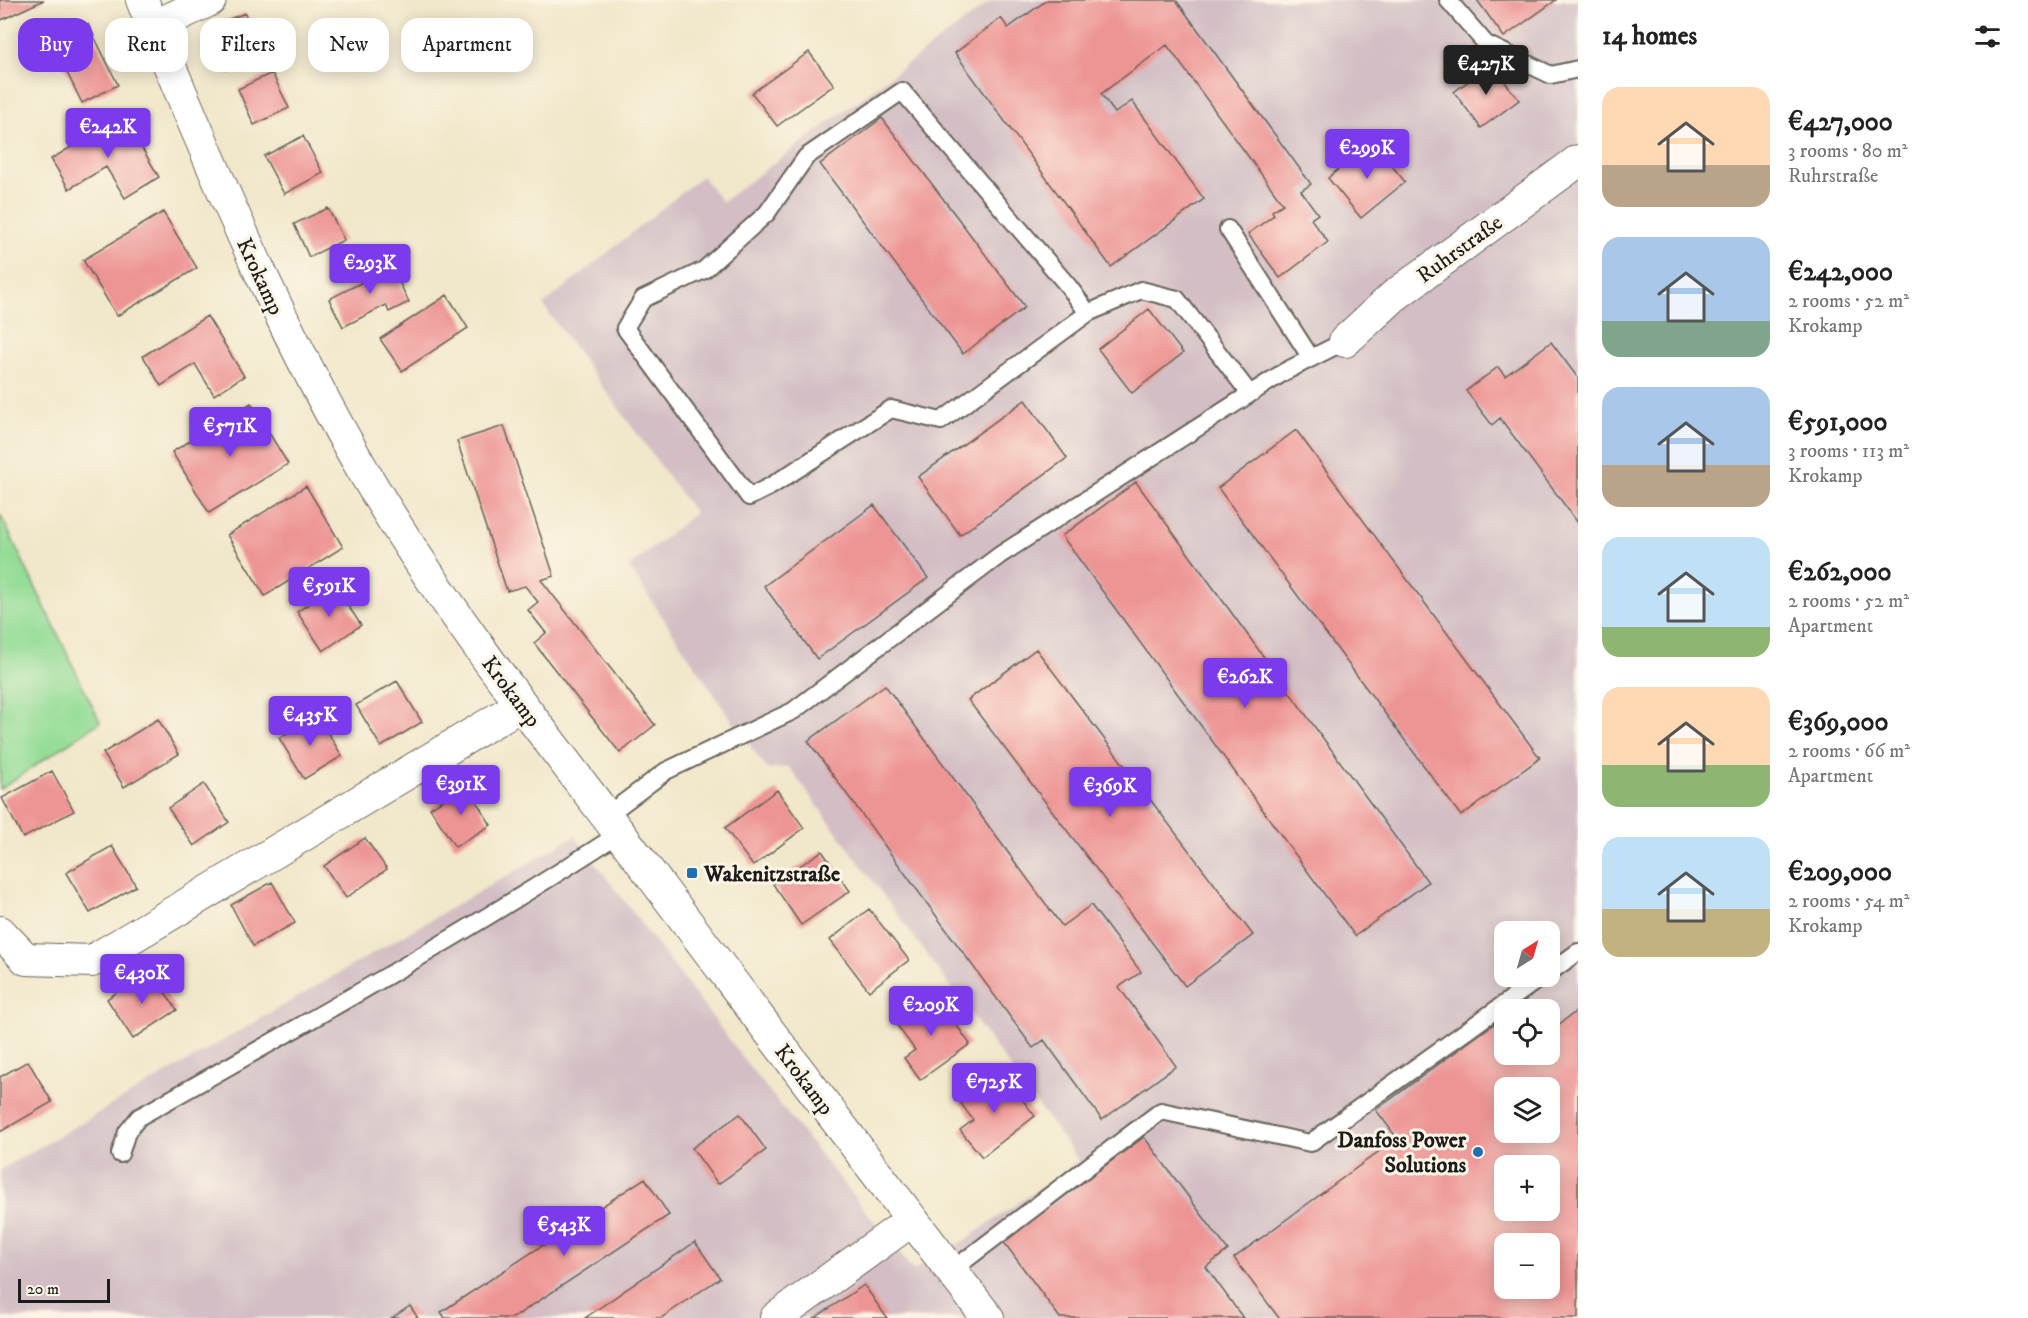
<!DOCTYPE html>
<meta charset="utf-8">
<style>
body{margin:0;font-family:"IM FELL DW Pica",serif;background:#f6f6f6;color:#222;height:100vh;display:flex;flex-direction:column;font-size:22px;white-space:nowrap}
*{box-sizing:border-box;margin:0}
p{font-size:20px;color:#767676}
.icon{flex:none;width:33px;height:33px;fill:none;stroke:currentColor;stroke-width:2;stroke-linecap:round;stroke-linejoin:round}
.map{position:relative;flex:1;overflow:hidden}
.panel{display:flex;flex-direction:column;background:#fff;width:450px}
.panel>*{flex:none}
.guide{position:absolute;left:18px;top:18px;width:570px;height:54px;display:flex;gap:12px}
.needle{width:39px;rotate:37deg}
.buttons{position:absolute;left:1494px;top:921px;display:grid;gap:12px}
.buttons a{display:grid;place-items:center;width:66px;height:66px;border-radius:12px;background:#fff;box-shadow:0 3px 15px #0003;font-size:30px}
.scale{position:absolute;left:18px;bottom:15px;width:92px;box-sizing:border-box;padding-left:6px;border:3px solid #1c1c1c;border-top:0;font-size:16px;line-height:21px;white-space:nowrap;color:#1c1c1c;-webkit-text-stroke:4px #fcf5e5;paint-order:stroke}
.price{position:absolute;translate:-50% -51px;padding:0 14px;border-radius:6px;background:#7c3aed;color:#fff;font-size:20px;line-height:39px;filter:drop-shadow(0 2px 3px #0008)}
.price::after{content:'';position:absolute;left:50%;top:36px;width:18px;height:14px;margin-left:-9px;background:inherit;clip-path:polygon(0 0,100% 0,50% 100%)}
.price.selected{background:#222;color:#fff}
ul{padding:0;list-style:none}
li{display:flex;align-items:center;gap:18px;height:150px;padding:0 24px}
li span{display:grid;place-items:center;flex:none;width:168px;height:120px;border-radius:18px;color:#555}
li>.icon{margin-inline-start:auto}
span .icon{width:72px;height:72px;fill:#fffc;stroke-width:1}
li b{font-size:26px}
h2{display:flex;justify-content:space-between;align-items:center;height:72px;padding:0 24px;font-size:26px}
.tag{padding:0 21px;border-radius:18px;background:#fff;box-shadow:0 3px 15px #0003;font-size:21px;line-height:54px}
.tag.selected{background:#7c3aed;color:#fff}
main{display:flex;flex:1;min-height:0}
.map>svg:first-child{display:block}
.industrial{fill:#d2bec4;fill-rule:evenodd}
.green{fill:#95dd97;stroke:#587c5a;stroke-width:1.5}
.building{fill:#ed9494;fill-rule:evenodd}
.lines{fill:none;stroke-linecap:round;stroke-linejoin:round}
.lane-casing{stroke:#676359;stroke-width:20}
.street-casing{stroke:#676359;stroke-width:34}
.lane{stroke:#fff;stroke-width:16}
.street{stroke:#fff;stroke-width:32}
.poi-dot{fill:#1f6fb2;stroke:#fcf5e5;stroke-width:2}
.labels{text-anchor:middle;stroke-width:6;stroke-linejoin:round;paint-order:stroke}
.street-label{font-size:22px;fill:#1c1c1c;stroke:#fcf5e5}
.poi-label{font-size:22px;font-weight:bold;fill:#1c1c1c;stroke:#fcf5e5;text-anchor:start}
</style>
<main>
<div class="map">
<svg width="1578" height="1318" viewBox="0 0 1578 1318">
<rect width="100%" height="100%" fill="#fcf5e5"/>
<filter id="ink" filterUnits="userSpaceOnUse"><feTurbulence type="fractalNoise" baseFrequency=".0167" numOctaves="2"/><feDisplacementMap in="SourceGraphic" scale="12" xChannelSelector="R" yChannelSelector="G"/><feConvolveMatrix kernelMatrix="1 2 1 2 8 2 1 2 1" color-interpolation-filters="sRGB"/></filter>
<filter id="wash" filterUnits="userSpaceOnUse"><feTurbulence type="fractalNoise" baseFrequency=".008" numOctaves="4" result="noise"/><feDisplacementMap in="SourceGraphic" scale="24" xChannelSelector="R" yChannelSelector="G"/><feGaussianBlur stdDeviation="1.35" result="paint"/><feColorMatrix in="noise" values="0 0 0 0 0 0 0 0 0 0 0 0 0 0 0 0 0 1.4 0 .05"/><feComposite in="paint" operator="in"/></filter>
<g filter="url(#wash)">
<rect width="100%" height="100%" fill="#f1e7ca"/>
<path class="industrial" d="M993,0H1578V1318H0V1170L575,836L753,1071L913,1270L965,1240L1079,1161L789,767L768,770L732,721L629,567L695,513L543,305L702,176L722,202ZM1504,932H1550V976H1504ZM1504,1010H1550V1054H1504ZM1504,1088H1550V1132H1504ZM1504,1166H1550V1210H1504ZM1504,1244H1550V1288H1504Z"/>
<path class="green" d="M0,514L100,722L0,789Z"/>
<g id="blocks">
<path class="building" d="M0,0H44L1,20Z
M1047,0H1176L1311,184L1301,191L1318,214L1311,219L1328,242L1280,278L1248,234L1274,215L1272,211L1283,204L1167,45L1101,94L1115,113L1132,101L1204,199L1111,267L955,53L1001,18L1008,28Z
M1477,0H1556L1504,37Z
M245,13L261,56L225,70L209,27Z
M88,24L118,85L82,103L52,42Z
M809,52L834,85L777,126L752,93Z
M1491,64L1519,100L1481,128L1454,92Z
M272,73L289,108L254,125L238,89Z
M123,116L159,177L125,198L106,167L69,189L51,159Z
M882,118L1025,307L963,354L820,164Z
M303,136L323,173L284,194L264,156Z
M1372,141L1405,182L1361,218L1328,178Z
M328,208L344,240L309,257L294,224Z
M163,212L197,268L117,316L83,260Z
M387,258L409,302L389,312L386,305L343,327L329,299L371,278L367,268Z
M447,295L468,328L402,371L380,339Z
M1149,309L1183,353L1132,393L1098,349Z
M207,316L244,376L214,395L195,364L161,386L143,356Z
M1551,342L1578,378V523L1500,418L1492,425L1466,391L1498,367L1505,376Z
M1025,400L1067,458L960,535L918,477Z
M251,403L288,464L209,513L172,452Z
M504,426L554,576L541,580L655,725L620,753L534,643L546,633L528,610L538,602L525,586L507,591L457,441Z
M1296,430L1540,758L1461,816L1218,488Z
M1136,482L1428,882L1355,936L1062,536Z
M306,486L343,547L265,596L227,535Z
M874,505L928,578L817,659L764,586Z
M335,586L361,625L323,651L297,612Z
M1036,649L1253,935L1185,986L968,700Z
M397,681L422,722L381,747L356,705Z
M885,685L1062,926L1091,905L1141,972L1119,987L1176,1066L1102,1120L1044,1040L1033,1048L808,741Z
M317,715L342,756L304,779L279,738Z
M158,719L179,754L124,787L103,753Z
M52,771L74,811L23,838L2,798Z
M204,784L229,822L194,846L168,808Z
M466,785L491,825L455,847L430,808Z
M777,790L804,828L753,866L725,828Z
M365,838L387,869L346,898L324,866Z
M112,846L136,886L90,913L66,873Z
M822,851L850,891L801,925L773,884Z
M272,882L295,923L253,946L231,905Z
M869,909L909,960L869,991L830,940Z
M150,970L177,1010L133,1039L107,999Z
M935,995L970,1044L920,1080L904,1058L915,1050L896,1024Z
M1578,1010V1318H1279L1234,1258L1397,1138L1376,1110L1495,1023L1504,1036V1054H1550V1031ZM1504,1088H1550V1132H1504ZM1504,1166H1550V1210H1504ZM1504,1244H1550V1288H1504Z
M28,1061L52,1102L0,1132V1077Z
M1000,1071L1035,1116L982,1157L960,1130L973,1120L960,1102Z
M740,1114L766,1150L718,1184L692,1148Z
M1144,1137L1228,1250L1206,1267L1243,1318H1060L1003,1241Z
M645,1178L669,1215L513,1318H445L441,1312Z
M695,1242L720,1278L661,1318H585Z
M864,1285L887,1318H815Z
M410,1306L418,1318H392Z"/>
</g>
</g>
<g filter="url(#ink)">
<use href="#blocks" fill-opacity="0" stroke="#676359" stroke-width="1.5"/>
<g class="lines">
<g class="lane-casing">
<path id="lane" d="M1448,0L1486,44L1551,75L1578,69
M1228,229L1311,358
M1088,313L941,421L891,409L771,486L749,497L625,328L643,299L704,270L767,213L806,157L902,91L1069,287L1088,313L1141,290L1177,299L1250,394
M606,816L666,771L793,711L1000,555L1284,372L1345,341
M1550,972L1578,952
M120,1154L127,1132L139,1117C301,1026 464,935 620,833
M951,1271L1161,1111L1310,1143L1543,976"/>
</g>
<g class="street-casing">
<path id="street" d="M142,0C210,163 278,326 368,479C448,615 548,739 643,864C758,1016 871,1168 988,1318
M153,27L210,0
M1345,341L1394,296L1578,161
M0,932L26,959L92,961L521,705
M776,1318L912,1220"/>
</g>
<use href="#lane" class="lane"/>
<use href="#street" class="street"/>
</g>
</g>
<g class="poi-dot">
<rect x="686" y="867" width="12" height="12" rx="3"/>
<circle cx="1478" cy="1152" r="6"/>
</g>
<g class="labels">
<g class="street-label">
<text transform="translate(1459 248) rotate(-36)" y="8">Ruhrstraße</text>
<text transform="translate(261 276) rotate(65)" y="8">Krokamp</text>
<text transform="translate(512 691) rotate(53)" y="8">Krokamp</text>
<text transform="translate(805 1079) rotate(53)" y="8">Krokamp</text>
</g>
<g class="poi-label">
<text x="704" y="881">Wakenitzstraße</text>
<text x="1466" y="1147" text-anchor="end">Danfoss Power<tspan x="1466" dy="25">Solutions</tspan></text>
</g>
</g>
</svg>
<div class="buttons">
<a><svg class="needle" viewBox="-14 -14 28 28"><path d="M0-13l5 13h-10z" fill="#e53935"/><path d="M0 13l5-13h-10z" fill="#767676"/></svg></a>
<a><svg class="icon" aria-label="locate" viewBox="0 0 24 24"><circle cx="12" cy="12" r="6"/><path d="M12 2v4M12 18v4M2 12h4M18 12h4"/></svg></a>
<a><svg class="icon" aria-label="layers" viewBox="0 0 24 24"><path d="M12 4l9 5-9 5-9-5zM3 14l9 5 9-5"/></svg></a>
<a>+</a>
<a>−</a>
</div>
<div class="scale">20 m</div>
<b class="price selected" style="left:1486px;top:96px">€427K</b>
<b class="price" style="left:108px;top:159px">€242K</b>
<b class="price" style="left:1367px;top:180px">€299K</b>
<b class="price" style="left:370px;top:295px">€293K</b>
<b class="price" style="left:230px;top:458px">€571K</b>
<b class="price" style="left:329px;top:618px">€591K</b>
<b class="price" style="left:1245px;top:709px">€262K</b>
<b class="price" style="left:310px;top:747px">€435K</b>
<b class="price" style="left:461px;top:816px">€391K</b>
<b class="price" style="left:1110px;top:818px">€369K</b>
<b class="price" style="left:142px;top:1005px">€430K</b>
<b class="price" style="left:931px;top:1037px">€209K</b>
<b class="price" style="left:994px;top:1114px">€725K</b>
<b class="price" style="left:564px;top:1257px">€543K</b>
<div class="guide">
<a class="tag selected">Buy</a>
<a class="tag">Rent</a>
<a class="tag">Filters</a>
<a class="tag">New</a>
<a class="tag">Apartment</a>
</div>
</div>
<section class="panel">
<h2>14 homes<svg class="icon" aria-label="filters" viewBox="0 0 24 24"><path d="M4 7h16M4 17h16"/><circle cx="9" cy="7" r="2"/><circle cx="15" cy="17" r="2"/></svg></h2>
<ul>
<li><span style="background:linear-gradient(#ffd9b3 65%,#b9a48a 0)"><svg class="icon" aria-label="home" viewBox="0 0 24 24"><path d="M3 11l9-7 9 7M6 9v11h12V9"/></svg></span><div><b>€427,000</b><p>3 rooms · 80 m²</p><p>Ruhrstraße</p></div></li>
<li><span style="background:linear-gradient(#a9c7e8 70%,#7fa58c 0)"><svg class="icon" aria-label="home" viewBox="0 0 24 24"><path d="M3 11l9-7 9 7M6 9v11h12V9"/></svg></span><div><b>€242,000</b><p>2 rooms · 52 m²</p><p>Krokamp</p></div></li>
<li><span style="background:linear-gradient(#a9c7e8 65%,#b9a48a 0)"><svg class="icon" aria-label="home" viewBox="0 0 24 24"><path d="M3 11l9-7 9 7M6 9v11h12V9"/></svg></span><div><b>€591,000</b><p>3 rooms · 113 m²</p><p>Krokamp</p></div></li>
<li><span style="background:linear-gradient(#bfe0f5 75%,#8fb573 0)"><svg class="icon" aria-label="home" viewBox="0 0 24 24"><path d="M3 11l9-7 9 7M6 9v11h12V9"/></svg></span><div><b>€262,000</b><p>2 rooms · 52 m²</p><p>Apartment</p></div></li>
<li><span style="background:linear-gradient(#ffd9b3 65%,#8fb573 0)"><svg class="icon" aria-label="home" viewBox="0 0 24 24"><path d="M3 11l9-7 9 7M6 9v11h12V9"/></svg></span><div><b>€369,000</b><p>2 rooms · 66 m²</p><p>Apartment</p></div></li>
<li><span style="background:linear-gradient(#bfe0f5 60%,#c2b280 0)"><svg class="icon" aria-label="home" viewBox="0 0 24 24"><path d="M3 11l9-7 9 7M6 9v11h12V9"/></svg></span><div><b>€209,000</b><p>2 rooms · 54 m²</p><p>Krokamp</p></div></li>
</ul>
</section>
</main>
